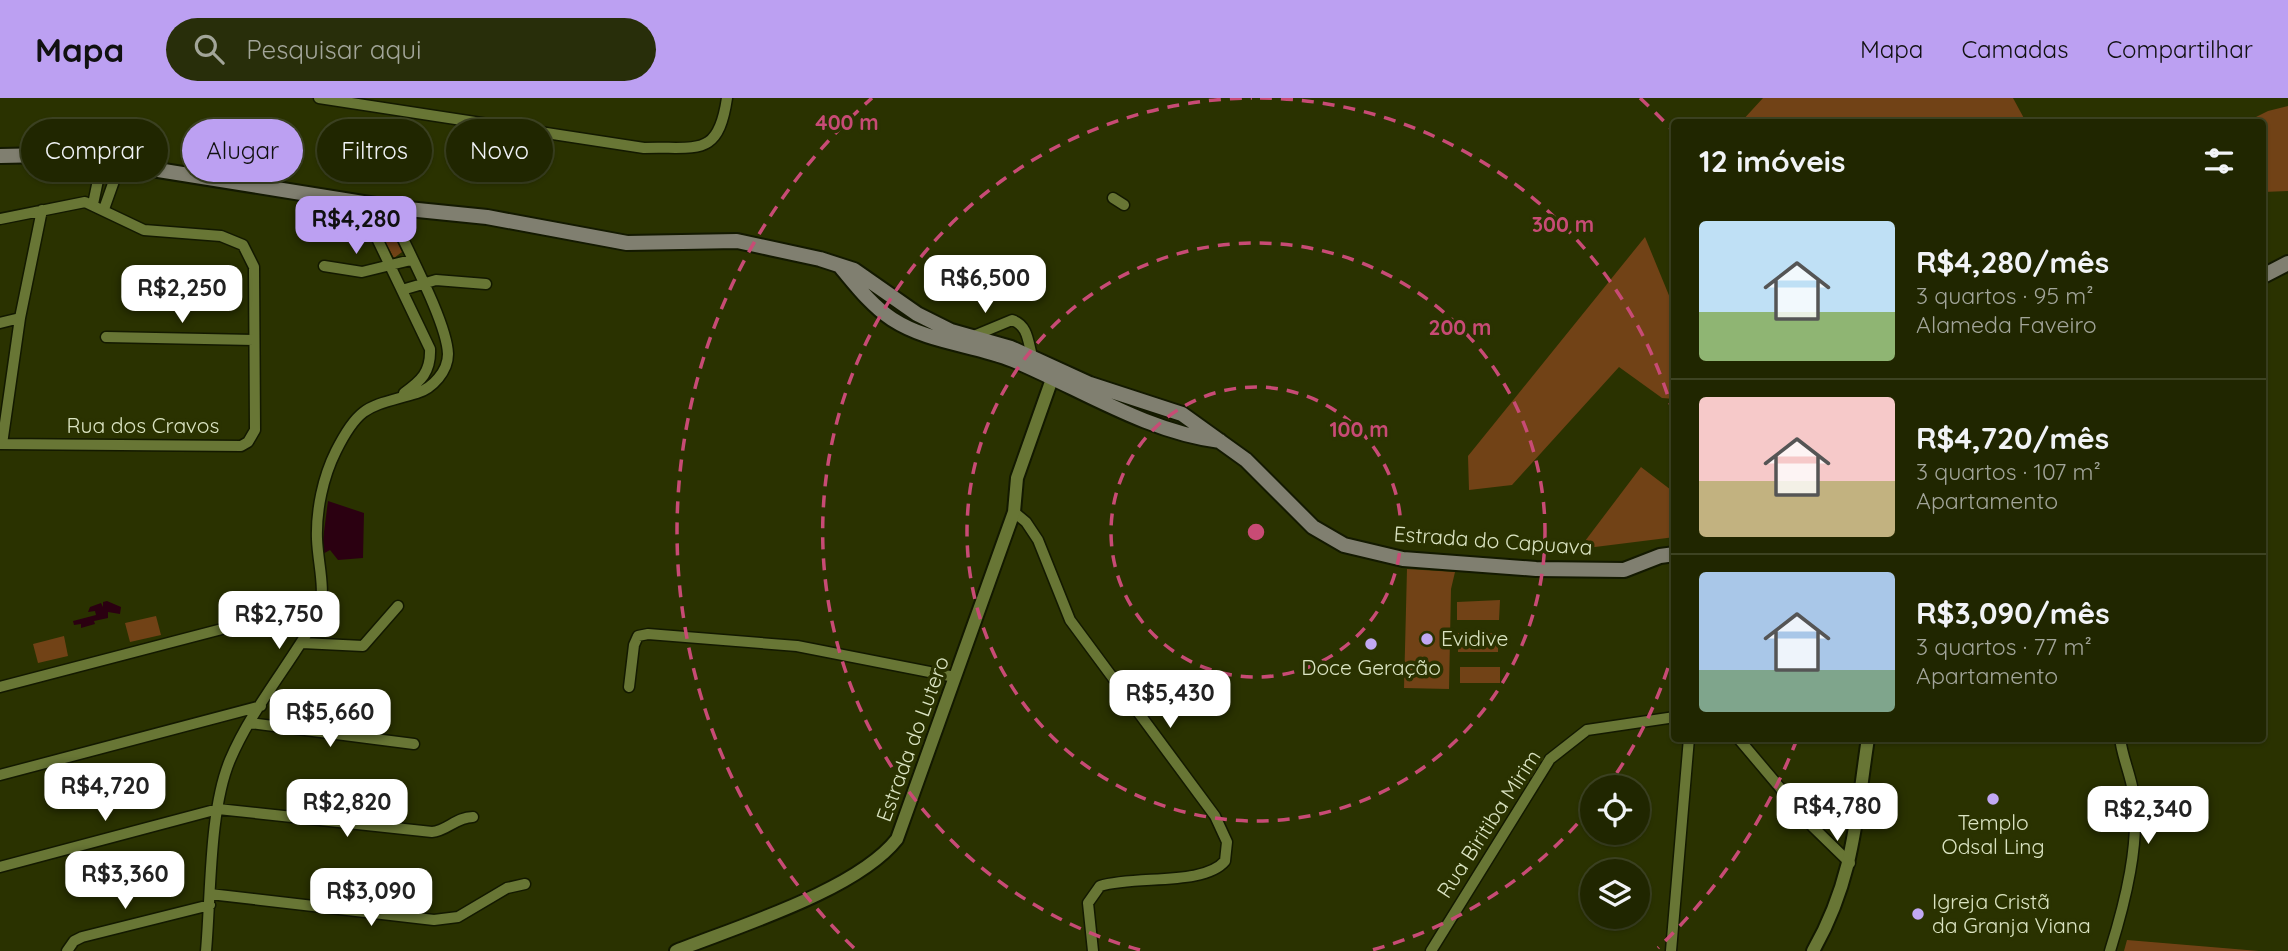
<!DOCTYPE html>
<html lang="pt">
<meta charset="utf-8">
<style>
body{margin:0;font-family:Quicksand,sans-serif;background:#282e0a;color:#f1f3f6;height:100vh;display:flex;flex-direction:column;font-size:26px;white-space:nowrap}
*{box-sizing:border-box;margin:0}
p{font-size:23px;color:#a2a599}
.icon{flex:none;width:38px;height:38px;fill:none;stroke:currentColor;stroke-width:2;stroke-linecap:round;stroke-linejoin:round}
.map{position:relative;flex:1;overflow:hidden}
.side{position:absolute;left:1671px;top:21px;width:595px;height:623px;display:flex;flex-direction:column;background:#202600;border-radius:7px;box-shadow:0 2px 5px #0004,0 0 0 2px #3d4322}
.side>*{flex:none}
.top-card{position:absolute;left:21px;top:21px;width:665px;height:63px;display:flex;gap:14px}
.controls{position:absolute;left:1580px;top:677px;display:grid;gap:14px}
.controls a{display:grid;place-items:center;width:70px;height:70px;border-radius:50%;background:#202600;box-shadow:0 2px 5px #0004,0 0 0 2px #3d4322;font-size:35px}
.price{position:absolute;translate:-50% -60px;padding:0 16px;border-radius:14px;background:#fff;color:#222;font-size:23px;line-height:46px;filter:drop-shadow(0 2px 4px #0008)}
.price::after{content:'';position:absolute;left:50%;top:42px;width:21px;height:16px;margin-left:-10px;background:inherit;clip-path:polygon(0 0,100% 0,50% 100%)}
.price.on{background:#bca0f2;color:#111}
ul{padding:0;list-style:none}
li{display:flex;align-items:center;gap:21px;height:175px;padding:0 28px}
li+li{border-top:2px solid #3d4322}
li span{display:grid;place-items:center;flex:none;width:196px;height:140px;border-radius:7px;color:#555}
li>.icon{margin-inline-start:auto}
span .icon{width:84px;height:84px;fill:#fffc;stroke-width:1}
li b{font-size:30px}
h2{display:flex;justify-content:space-between;align-items:center;height:84px;padding:0 28px;font-size:30px}
.pill{padding:0 24px;border-radius:32px;background:#202600;box-shadow:0 2px 5px #0004,0 0 0 2px #3d4322;font-size:24px;line-height:63px}
.pill.on{background:#bca0f2;color:#111}
header{display:flex;align-items:center;gap:42px;box-sizing:border-box;height:98px;padding:0 35px;background:#bca0f2;color:#111}
header strong{font-size:33px}
nav{display:flex;gap:38px;margin-inline-start:auto;font-size:24px}
.search{width:490px;height:63px;background:#282e0a;display:flex;align-items:center;gap:18px;box-sizing:border-box;padding:0 24px;border-radius:38px;color:#a2a599;font-size:26px}
.map>svg:first-child{display:block}
.green{fill:#714216}
.water{fill:#2b0011}
.lines{fill:none;stroke-linecap:round;stroke-linejoin:round}
.minor-casing{stroke:#131900;stroke-width:13}
.tertiary-casing{stroke:#131900;stroke-width:16}
.secondary-casing{stroke:#131900;stroke-width:18}
.minor{stroke:#687635;stroke-width:10}
.tertiary{stroke:#687635;stroke-width:12}
.secondary{stroke:#807f70;stroke-width:14}
.ring{fill:none;stroke:#c84b75;stroke-width:3.5;stroke-dasharray:12 9}
.poi-dot{fill:#c1a8f3;stroke:#2a3200;stroke-width:2.5}
.labels{text-anchor:middle;stroke-width:7;stroke-linejoin:round;paint-order:stroke}
.street-label{font-size:21px;fill:#dbe4c2;stroke:#2a3200}
.poi-label{font-size:21px;fill:#dbe4c2;stroke:#2a3200;text-anchor:start}
.centre{fill:#c84b75;stroke:#2a3200;stroke-width:3.5}
.ring-label{font-size:21px;text-anchor:middle;font-weight:bold;fill:#c84b75;stroke:#2a3200;stroke-width:7;stroke-linejoin:round;paint-order:stroke}
</style>
<header>
<strong>Mapa</strong>
<div class="search"><svg class="icon" aria-label="search" viewBox="0 0 24 24"><circle cx="10" cy="10" r="6"/><path d="M15 15l6 6"/></svg>Pesquisar aqui</div>
<nav><a>Mapa</a><a>Camadas</a><a>Compartilhar</a></nav>
</header>
<div class="map">
<svg width="2288" height="853" viewBox="0 0 2288 853">
<rect width="100%" height="100%" fill="#2a3200"/>
<path class="green" d="M1763,0H2013L2026,24H1741Z
M2288,8V93L2263,94V24H2246L2268,13Z
M377,116L384,118L402,154L394,160L372,120Z
M1645,139L1675,212V301L1662,300L1619,269L1512,387L1469,392L1468,358Z
M1641,369L1675,395V439L1579,451Z
M1407,471L1455,474L1451,491L1449,591L1404,590Z
M1500,502L1499,522H1457V504Z
M156,518L161,537L130,544L125,525Z
M1458,535H1498V554H1458Z
M64,538L68,558L38,565L33,546Z
M1460,569H1500V585H1460Z
M2127,842L2259,853H2124Z"/>
<path class="water" d="M328,403L364,415L363,460L338,462L330,452L321,457Z
M107,503L121,509L120,516L108,514V520L94,523L95,526L81,530V526L74,527L73,523L96,517L95,513L88,514L90,509L101,505L103,509V504Z"/>
<g class="lines">
<g class="minor-casing">
<path id="minor" d="M319,0L644,50C697,48 718,61 727,0
M1113,100L1124,107
M360,105L430,251C431,274 421,283 404,295
M93,106L102,63
M104,111L120,66
M0,121L85,104L144,132L221,138L243,147L254,169L255,332L248,344L241,348L0,346
M324,168L362,174L411,162
M402,192L436,182L486,186
M0,225L20,220
M106,239L254,242
M971,239L1012,222C1028,227 1028,244 1032,258
M2,346L20,220L42,112
M1014,414L1026,424L1038,442L1070,522L1215,718L1227,744L1225,763C1204,788 1136,777 1100,788L1088,805L1093,853
M302,545L363,548L398,508
M0,589L287,514L319,515
M629,589L634,547L638,538L648,536L797,548L955,579
M250,625L414,646
M1738,640L1813,729L1850,765
M0,677L261,608
M0,769L218,711L432,734C447,733 456,719 473,719
M210,796L434,822L458,819L507,790L525,786
M67,853L74,843L82,839L210,807
M206,853C211,797 209,712 230,662C252,610 292,564 319,515C326,490 318,467 317,441C316,412 323,379 336,353C360,305 370,309 417,295C433,290 448,273 448,256C447,223 403,144 388,109
M1431,853L1550,661L1587,632L1675,619
M1671,853L1689,640
M2110,853C2125,805 2141,743 2133,693C2130,675 2122,658 2120,640"/>
</g>
<g class="tertiary-casing">
<path id="tertiary" d="M676,853C739,828 857,792 897,741L1014,414L1017,380L1052,281
M1813,853C1854,781 1856,720 1868,640"/>
</g>
<g class="secondary-casing">
<path id="secondary" d="M0,58L48,57L102,63L388,109L487,119L627,145L737,143L820,161L854,172L917,216L951,233L1011,250L1090,286L1182,316L1246,362L1313,429L1344,447L1403,461L1536,471L1624,472L1660,458L1675,456
M840,168C856,187 871,207 892,221C929,245 974,246 1013,262C1080,290 1147,334 1220,343
M2263,178L2288,165"/>
</g>
<use href="#minor" class="minor"/>
<use href="#tertiary" class="tertiary"/>
<use href="#secondary" class="secondary"/>
</g>
<g class="ring">
<circle cx="1256" cy="434" r="145"/>
<circle cx="1256" cy="434" r="289"/>
<path d="M1674 550A434 434 0 0 1 1607 689M1591 710A434 434 0 0 1 1372 852M1140 852A434 434 0 0 1 1252 0M1260 0A434 434 0 0 1 1674 318"/>
<path d="M1797 641A579 579 0 0 1 1658 850M854 850A579 579 0 0 1 872 0M1640 0A579 579 0 0 1 1672 32"/>
</g>
<g class="poi-dot">
<circle cx="1427" cy="541" r="7"/>
<circle cx="1371" cy="546" r="7"/>
<circle cx="1993" cy="701" r="7"/>
<circle cx="1918" cy="816" r="7"/>
</g>
<g class="labels">
<g class="street-label">
<text x="143" y="335">Rua dos Cravos</text>
<text transform="translate(1493 443) rotate(4)" y="7">Estrada do Capuava</text>
<text transform="translate(913 641) rotate(-70)" y="7">Estrada do Lutero</text>
<text transform="translate(1489 726) rotate(-57)" y="7">Rua Biritiba Mirim</text>
</g>
<g class="poi-label">
<text x="1441" y="548">Evidive</text>
<text x="1371" y="577" text-anchor="middle">Doce Geração</text>
<text x="1993" y="732" text-anchor="middle">Templo<tspan x="1993" dy="24">Odsal Ling</tspan></text>
<text x="1932" y="811">Igreja Cristã<tspan x="1932" dy="24">da Granja Viana</tspan></text>
</g>
</g>
<circle cx="1256" cy="434" r="10" class="centre"/>
<g class="ring-label">
<text x="847" y="32">400 m</text>
<text x="1563" y="134">300 m</text>
<text x="1460" y="237">200 m</text>
<text x="1359" y="339">100 m</text>
</g>
</svg>
<div class="controls">
<a><svg class="icon" aria-label="locate" viewBox="0 0 24 24"><circle cx="12" cy="12" r="6"/><path d="M12 2v4M12 18v4M2 12h4M18 12h4"/></svg></a>
<a><svg class="icon" aria-label="layers" viewBox="0 0 24 24"><path d="M12 4l9 5-9 5-9-5zM3 14l9 5 9-5"/></svg></a>
</div>
<b class="price on" style="left:356px;top:158px">R$4,280</b>
<b class="price" style="left:985px;top:217px">R$6,500</b>
<b class="price" style="left:182px;top:227px">R$2,250</b>
<b class="price" style="left:279px;top:553px">R$2,750</b>
<b class="price" style="left:1170px;top:632px">R$5,430</b>
<b class="price" style="left:330px;top:651px">R$5,660</b>
<b class="price" style="left:105px;top:725px">R$4,720</b>
<b class="price" style="left:347px;top:741px">R$2,820</b>
<b class="price" style="left:1837px;top:745px">R$4,780</b>
<b class="price" style="left:2148px;top:748px">R$2,340</b>
<b class="price" style="left:125px;top:813px">R$3,360</b>
<b class="price" style="left:371px;top:830px">R$3,090</b>
<div class="top-card">
<a class="pill">Comprar</a>
<a class="pill on">Alugar</a>
<a class="pill">Filtros</a>
<a class="pill">Novo</a>
</div>
<section class="side">
<h2>12 imóveis<svg class="icon" aria-label="filters" viewBox="0 0 24 24"><path d="M4 7h16M4 17h16"/><circle cx="9" cy="7" r="2"/><circle cx="15" cy="17" r="2"/></svg></h2>
<ul>
<li><span style="background:linear-gradient(#bfe0f5 65%,#8fb573 0)"><svg class="icon" aria-label="home" viewBox="0 0 24 24"><path d="M3 11l9-7 9 7M6 9v11h12V9"/></svg></span><div><b>R$4,280/mês</b><p>3 quartos · 95 m²</p><p>Alameda Faveiro</p></div></li>
<li><span style="background:linear-gradient(#f6c9c9 60%,#c2b280 0)"><svg class="icon" aria-label="home" viewBox="0 0 24 24"><path d="M3 11l9-7 9 7M6 9v11h12V9"/></svg></span><div><b>R$4,720/mês</b><p>3 quartos · 107 m²</p><p>Apartamento</p></div></li>
<li><span style="background:linear-gradient(#a9c7e8 70%,#7fa58c 0)"><svg class="icon" aria-label="home" viewBox="0 0 24 24"><path d="M3 11l9-7 9 7M6 9v11h12V9"/></svg></span><div><b>R$3,090/mês</b><p>3 quartos · 77 m²</p><p>Apartamento</p></div></li>
</ul>
</section>
</div>
